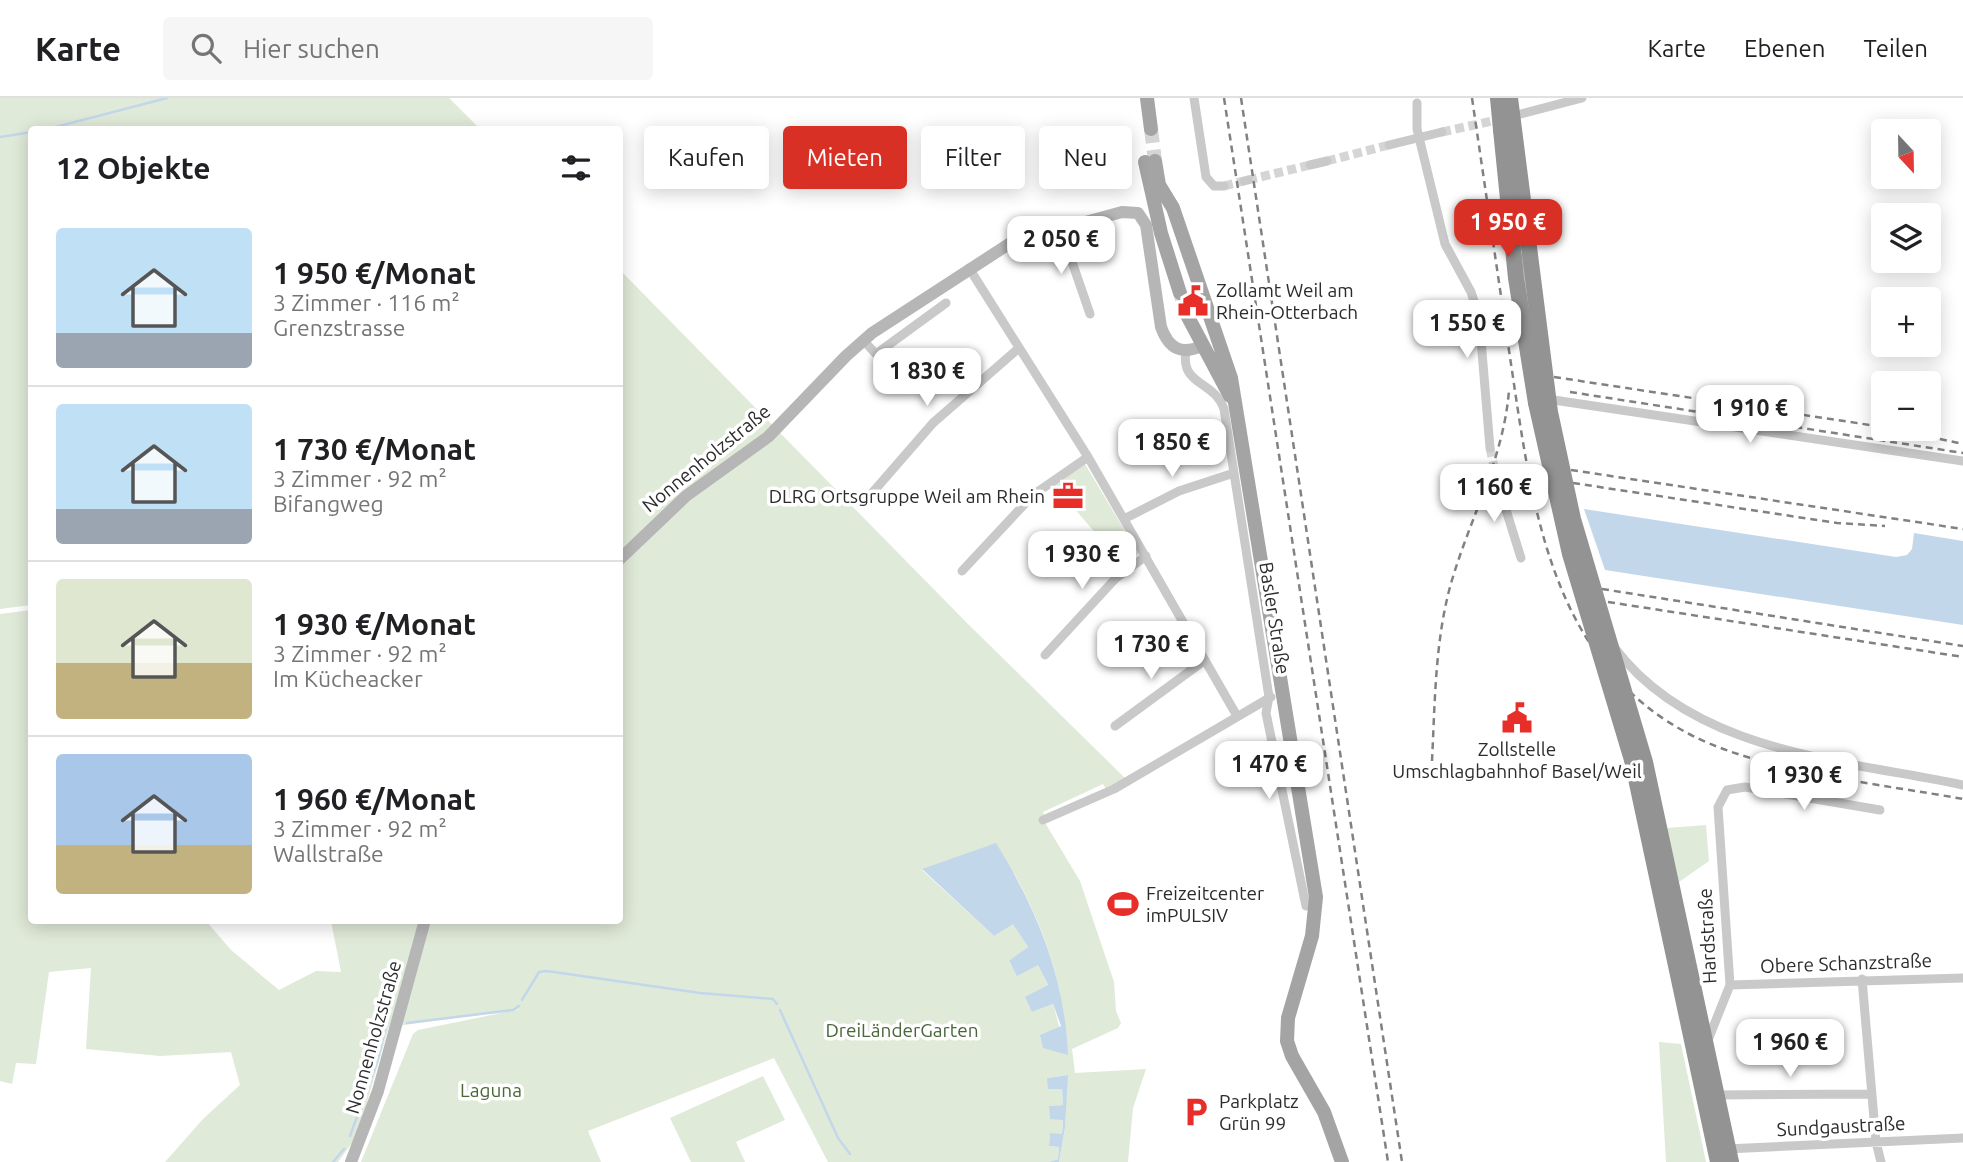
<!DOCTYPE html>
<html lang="de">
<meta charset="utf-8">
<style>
body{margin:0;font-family:Ubuntu,sans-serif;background:#f6f6f6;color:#202124;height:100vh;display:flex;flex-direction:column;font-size:26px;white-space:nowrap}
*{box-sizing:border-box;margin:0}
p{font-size:23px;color:#757577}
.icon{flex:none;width:38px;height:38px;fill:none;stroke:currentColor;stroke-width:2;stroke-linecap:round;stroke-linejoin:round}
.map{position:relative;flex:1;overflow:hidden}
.details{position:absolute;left:28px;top:28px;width:595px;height:798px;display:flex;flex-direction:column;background:#fff;border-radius:7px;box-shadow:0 4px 18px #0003}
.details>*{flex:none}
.banner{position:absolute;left:644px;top:28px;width:665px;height:63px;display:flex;gap:14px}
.needle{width:46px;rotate:158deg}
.tools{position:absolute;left:1871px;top:21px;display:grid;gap:14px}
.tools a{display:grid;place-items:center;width:70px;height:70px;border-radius:7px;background:#fff;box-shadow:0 4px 18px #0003;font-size:35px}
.price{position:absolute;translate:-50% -60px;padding:0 16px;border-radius:14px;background:#fff;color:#222;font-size:23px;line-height:46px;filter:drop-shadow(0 2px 4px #0008)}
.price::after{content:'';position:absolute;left:50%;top:42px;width:21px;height:16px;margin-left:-10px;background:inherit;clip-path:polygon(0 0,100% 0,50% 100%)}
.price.selected{background:#d93025;color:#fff}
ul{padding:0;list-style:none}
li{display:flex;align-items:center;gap:21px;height:175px;padding:0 28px}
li+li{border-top:2px solid #e0e0e0}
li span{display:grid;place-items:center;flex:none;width:196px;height:140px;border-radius:7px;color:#555}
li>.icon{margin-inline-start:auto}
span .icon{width:84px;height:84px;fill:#fffc;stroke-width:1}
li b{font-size:30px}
h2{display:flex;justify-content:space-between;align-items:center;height:84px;padding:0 28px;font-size:30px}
.tag{padding:0 24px;border-radius:7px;background:#fff;box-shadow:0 4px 18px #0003;font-size:24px;line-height:63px}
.tag.selected{background:#d93025;color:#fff}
header{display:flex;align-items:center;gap:42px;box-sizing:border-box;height:98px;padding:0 35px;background:#fff;border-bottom:2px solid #e0e0e0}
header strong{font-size:33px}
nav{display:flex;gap:38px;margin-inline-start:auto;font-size:24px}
.search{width:490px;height:63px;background:#f6f6f6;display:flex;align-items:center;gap:18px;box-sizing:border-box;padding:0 24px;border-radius:7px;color:#757577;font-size:26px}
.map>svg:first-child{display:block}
.green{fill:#e0ead8;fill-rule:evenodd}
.water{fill:#c3d7eb}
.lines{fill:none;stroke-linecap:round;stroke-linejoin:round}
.stream{stroke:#c3d7eb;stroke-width:2.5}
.street-tunnel{stroke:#d5d5d5;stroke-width:9;stroke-dasharray:9 4.5;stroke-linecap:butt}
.primary-tunnel{stroke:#d5d5d5;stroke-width:14;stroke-dasharray:14 7;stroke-linecap:butt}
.street{stroke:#c9c9c9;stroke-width:9}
.secondary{stroke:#b6b6b6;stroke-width:12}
.primary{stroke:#a4a4a4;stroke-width:14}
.highway{stroke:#939393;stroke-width:16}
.rail{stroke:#818181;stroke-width:2.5;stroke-dasharray:7 5;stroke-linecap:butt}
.highway-bridge{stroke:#939393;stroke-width:16}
.labels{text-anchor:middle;stroke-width:7;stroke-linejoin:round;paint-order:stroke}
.poi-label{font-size:19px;fill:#2c2c2c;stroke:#fff;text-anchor:start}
.street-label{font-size:19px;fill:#2c2c2c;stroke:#fff}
.park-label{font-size:19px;fill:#4a6739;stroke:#fff}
</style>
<header>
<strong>Karte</strong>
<div class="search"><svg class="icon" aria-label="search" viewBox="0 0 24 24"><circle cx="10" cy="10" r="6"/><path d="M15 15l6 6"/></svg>Hier suchen</div>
<nav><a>Karte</a><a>Ebenen</a><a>Teilen</a></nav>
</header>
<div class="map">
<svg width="1963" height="1064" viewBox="0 0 1963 1064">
<rect width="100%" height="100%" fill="#fff"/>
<path class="green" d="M0,0H449L480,31L32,32L31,507L0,511Z
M620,172L968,526L1126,681L1106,691L1103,686L1043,714L1046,721L1044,723L1080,783L1114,884L1116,913L1121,925L1118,930L1072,951L1075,975L1146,971L1133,1010L1128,1064H1059L1065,1030L1067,977L1047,980L1062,990L1063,1007L1050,1008L1063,1021L1062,1036H1050L1049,1048L1059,1049L1058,1061L1049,1064H828L774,960L588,1033L601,1064H361L413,936L418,932L521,911L389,929L357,1038L338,1064H165L203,1021L240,987L231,954L160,958L86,951L91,870L49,874L36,966L16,965L12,986L0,983V516L31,512L32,822L206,823L231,852L279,892L316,873L341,874L331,823L620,822ZM922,772L1014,775C1045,831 1066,892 1067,957L1053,906L1032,914L1048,888L1038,866L1017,877L1009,864L1028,849L1013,825L994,838Z
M1085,366L1138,455L1124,468L1054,387Z
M1706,727L1709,763L1679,784L1667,730Z
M1659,944L1681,946L1706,1064H1666Z
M763,978L785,1022L736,1044L745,1064H691L670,1020Z"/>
<path class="water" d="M1584,411L1896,459L1907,457L1912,451L1914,435L1963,443V527L1605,472Z
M996,745C1037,811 1065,879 1068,957L1043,950L1040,937L1061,928L1053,906L1032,914L1025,899L1048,887L1038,867L1017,878L1009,863L1028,849L1013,826L994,838L922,771Z
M1068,977L1065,1030L1059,1064H1049L1058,1061L1059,1049L1049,1048L1050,1035L1062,1036L1063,1022L1050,1021L1049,1008L1063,1007L1062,991H1048L1047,980Z"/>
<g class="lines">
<path class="stream" d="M44,32L167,0
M0,39L32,34
M522,902L539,874L547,873L700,895L773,901L777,906
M780,912L838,1040L850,1056
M407,925L513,912L519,908
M350,1038L377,964L386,928
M333,1064L344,1051"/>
<path class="street-tunnel" d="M1442,34L1497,22
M1327,63L1389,47
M1248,82L1310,67
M1224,88L1244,83
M1490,350L1497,383"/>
<path class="primary-tunnel" d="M1151,31L1155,63
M1180,195L1188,219"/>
<path class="street" d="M1194,0L1206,79L1214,88H1224
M1417,5V31L1445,146L1471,194L1479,218L1490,350
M1509,19L1582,0
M1389,47L1442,34
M1310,67L1327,63
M1244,83L1248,82
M1060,129L1090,216
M1522,160L1529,215
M969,170L1088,359L1237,618
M863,242L876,256L946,205
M1186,253C1180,288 1214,282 1224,311L1269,599L1266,615L1306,808
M1547,301L1963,363
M1497,383L1521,460
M866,402L933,325L1019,250
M1124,421L1179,393L1234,375
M962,473L1033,397L1088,359
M1614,549C1693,655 1844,662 1963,687
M1045,557L1115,481L1146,458
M1115,628L1205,562
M1043,722L1114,691L1271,599
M1862,881L1876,1044L1881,1064
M1730,887L1963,880
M1708,942L1730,887L1718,709L1727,692L1745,689L1880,712
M1716,997L1872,996
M1726,1051L1963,1040"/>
<path class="secondary" d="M620,461L686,398L768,339L846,258L872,235L1012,144L1122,114L1138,115L1146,127L1161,229C1169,251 1181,257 1202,248
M351,1064L378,993L425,822"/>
<path class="primary" d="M1147,0L1151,31
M1155,63L1159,87L1173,110L1231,280L1316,799L1312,838L1288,920L1287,943L1292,958L1324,1014L1342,1064
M1145,64L1161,135L1180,195
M1188,219L1230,298"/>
<path class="highway" d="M1501,32L1516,180L1536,305
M1632,662L1718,1064"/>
<path class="rail" d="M1224,0L1388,1064
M1241,0L1402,1064
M1472,0C1484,82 1496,164 1508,246C1531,395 1544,564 1695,639C1769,675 1881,686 1963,701
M1554,279L1883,329
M1570,294L1963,355
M1893,331L1963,346
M1571,372L1963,431
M1573,385L1837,425L1885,428
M1602,491L1963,548
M1608,504L1963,559
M1432,663C1435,604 1435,539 1452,482C1471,418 1504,359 1509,292"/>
<path class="highway-bridge" d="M1498,0L1501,32
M1510,0L1550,314L1573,421L1645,664L1731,1064
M1536,305L1570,456L1632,662"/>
</g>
<defs>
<g id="civic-bare" transform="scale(2.415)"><path d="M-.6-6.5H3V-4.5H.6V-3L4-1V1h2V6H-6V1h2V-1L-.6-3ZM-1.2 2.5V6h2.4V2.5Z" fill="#e72e29" stroke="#fff" stroke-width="2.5" paint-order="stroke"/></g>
<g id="office-bare" transform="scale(2.415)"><path d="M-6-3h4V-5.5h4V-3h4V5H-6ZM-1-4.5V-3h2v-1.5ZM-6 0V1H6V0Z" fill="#e72e29" stroke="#fff" stroke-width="2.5" paint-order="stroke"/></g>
<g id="stadium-bare" transform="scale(2.415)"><path d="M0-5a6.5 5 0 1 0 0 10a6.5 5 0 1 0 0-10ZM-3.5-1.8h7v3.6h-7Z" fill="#e72e29" stroke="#fff" stroke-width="2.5" paint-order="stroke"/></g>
<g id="parking-bare" transform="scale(2.415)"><path d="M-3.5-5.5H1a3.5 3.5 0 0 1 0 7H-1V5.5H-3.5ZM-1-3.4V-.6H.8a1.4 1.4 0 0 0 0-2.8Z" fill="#e72e29" stroke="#fff" stroke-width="2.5" paint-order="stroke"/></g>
</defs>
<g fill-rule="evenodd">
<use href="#civic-bare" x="1193" y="203"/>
<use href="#office-bare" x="1068" y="398"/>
<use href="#civic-bare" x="1517" y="620"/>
<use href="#stadium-bare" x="1123" y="806"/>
<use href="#parking-bare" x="1196" y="1014"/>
</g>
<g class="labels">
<g class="poi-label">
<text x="1216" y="199">Zollamt Weil am<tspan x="1216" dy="22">Rhein-Otterbach</tspan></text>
<text x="1045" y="405" text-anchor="end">DLRG Ortsgruppe Weil am Rhein</text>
<text x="1517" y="658" text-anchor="middle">Zollstelle<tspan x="1517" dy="22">Umschlagbahnhof Basel/Weil</tspan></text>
<text x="1146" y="802">Freizeitcenter<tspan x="1146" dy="22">imPULSIV</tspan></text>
<text x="1219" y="1010">Parkplatz<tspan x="1219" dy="22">Grün 99</tspan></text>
</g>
<g class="street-label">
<text transform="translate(706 360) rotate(-39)" y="7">Nonnenholzstraße</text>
<text transform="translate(1275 520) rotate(81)" y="7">Basler Straße</text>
<text transform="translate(1707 838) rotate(-93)" y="7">Hardstraße</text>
<text transform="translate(1846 865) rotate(-2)" y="7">Obere Schanzstraße</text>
<text transform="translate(373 939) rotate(-74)" y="7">Nonnenholzstraße</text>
<text transform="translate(1841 1028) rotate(-3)" y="7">Sundgaustraße</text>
</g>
<g class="park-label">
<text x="902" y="939">DreiLänderGarten</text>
<text x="491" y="999">Laguna</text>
</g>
</g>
</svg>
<div class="tools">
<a><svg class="needle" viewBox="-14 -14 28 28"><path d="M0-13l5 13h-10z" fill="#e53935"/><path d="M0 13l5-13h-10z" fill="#757577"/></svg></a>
<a><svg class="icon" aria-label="layers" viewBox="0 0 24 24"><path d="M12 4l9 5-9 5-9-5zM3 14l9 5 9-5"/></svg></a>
<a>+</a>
<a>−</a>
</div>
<b class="price selected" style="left:1508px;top:161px">1 950 €</b>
<b class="price" style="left:1061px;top:178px">2 050 €</b>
<b class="price" style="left:1467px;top:262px">1 550 €</b>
<b class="price" style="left:927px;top:310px">1 830 €</b>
<b class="price" style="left:1750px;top:347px">1 910 €</b>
<b class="price" style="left:1172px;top:381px">1 850 €</b>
<b class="price" style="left:1494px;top:426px">1 160 €</b>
<b class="price" style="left:1082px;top:493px">1 930 €</b>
<b class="price" style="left:1151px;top:583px">1 730 €</b>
<b class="price" style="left:1269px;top:703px">1 470 €</b>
<b class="price" style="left:1804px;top:714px">1 930 €</b>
<b class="price" style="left:1790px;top:981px">1 960 €</b>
<div class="banner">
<a class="tag">Kaufen</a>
<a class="tag selected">Mieten</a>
<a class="tag">Filter</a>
<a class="tag">Neu</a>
</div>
<section class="details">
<h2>12 Objekte<svg class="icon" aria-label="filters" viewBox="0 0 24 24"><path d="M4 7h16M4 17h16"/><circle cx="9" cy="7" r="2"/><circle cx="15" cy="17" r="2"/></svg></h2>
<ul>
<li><span style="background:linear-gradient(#bfe0f5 75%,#9aa5b1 0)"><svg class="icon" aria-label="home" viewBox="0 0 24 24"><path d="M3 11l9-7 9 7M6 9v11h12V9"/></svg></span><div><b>1 950 €/Monat</b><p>3 Zimmer · 116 m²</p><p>Grenzstrasse</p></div></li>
<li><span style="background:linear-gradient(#bfe0f5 75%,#9aa5b1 0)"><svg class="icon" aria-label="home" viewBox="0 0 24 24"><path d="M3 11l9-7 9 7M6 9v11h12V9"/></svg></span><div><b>1 730 €/Monat</b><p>3 Zimmer · 92 m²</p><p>Bifangweg</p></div></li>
<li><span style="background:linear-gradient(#dfe7d0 60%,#c2b280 0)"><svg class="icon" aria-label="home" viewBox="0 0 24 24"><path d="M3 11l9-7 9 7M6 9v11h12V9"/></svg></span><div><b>1 930 €/Monat</b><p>3 Zimmer · 92 m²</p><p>Im Kücheacker</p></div></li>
<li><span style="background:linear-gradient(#a9c7e8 65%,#c2b280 0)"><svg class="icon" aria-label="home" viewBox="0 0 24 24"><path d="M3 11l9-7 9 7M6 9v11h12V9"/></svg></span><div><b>1 960 €/Monat</b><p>3 Zimmer · 92 m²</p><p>Wallstraße</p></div></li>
</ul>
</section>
</div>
